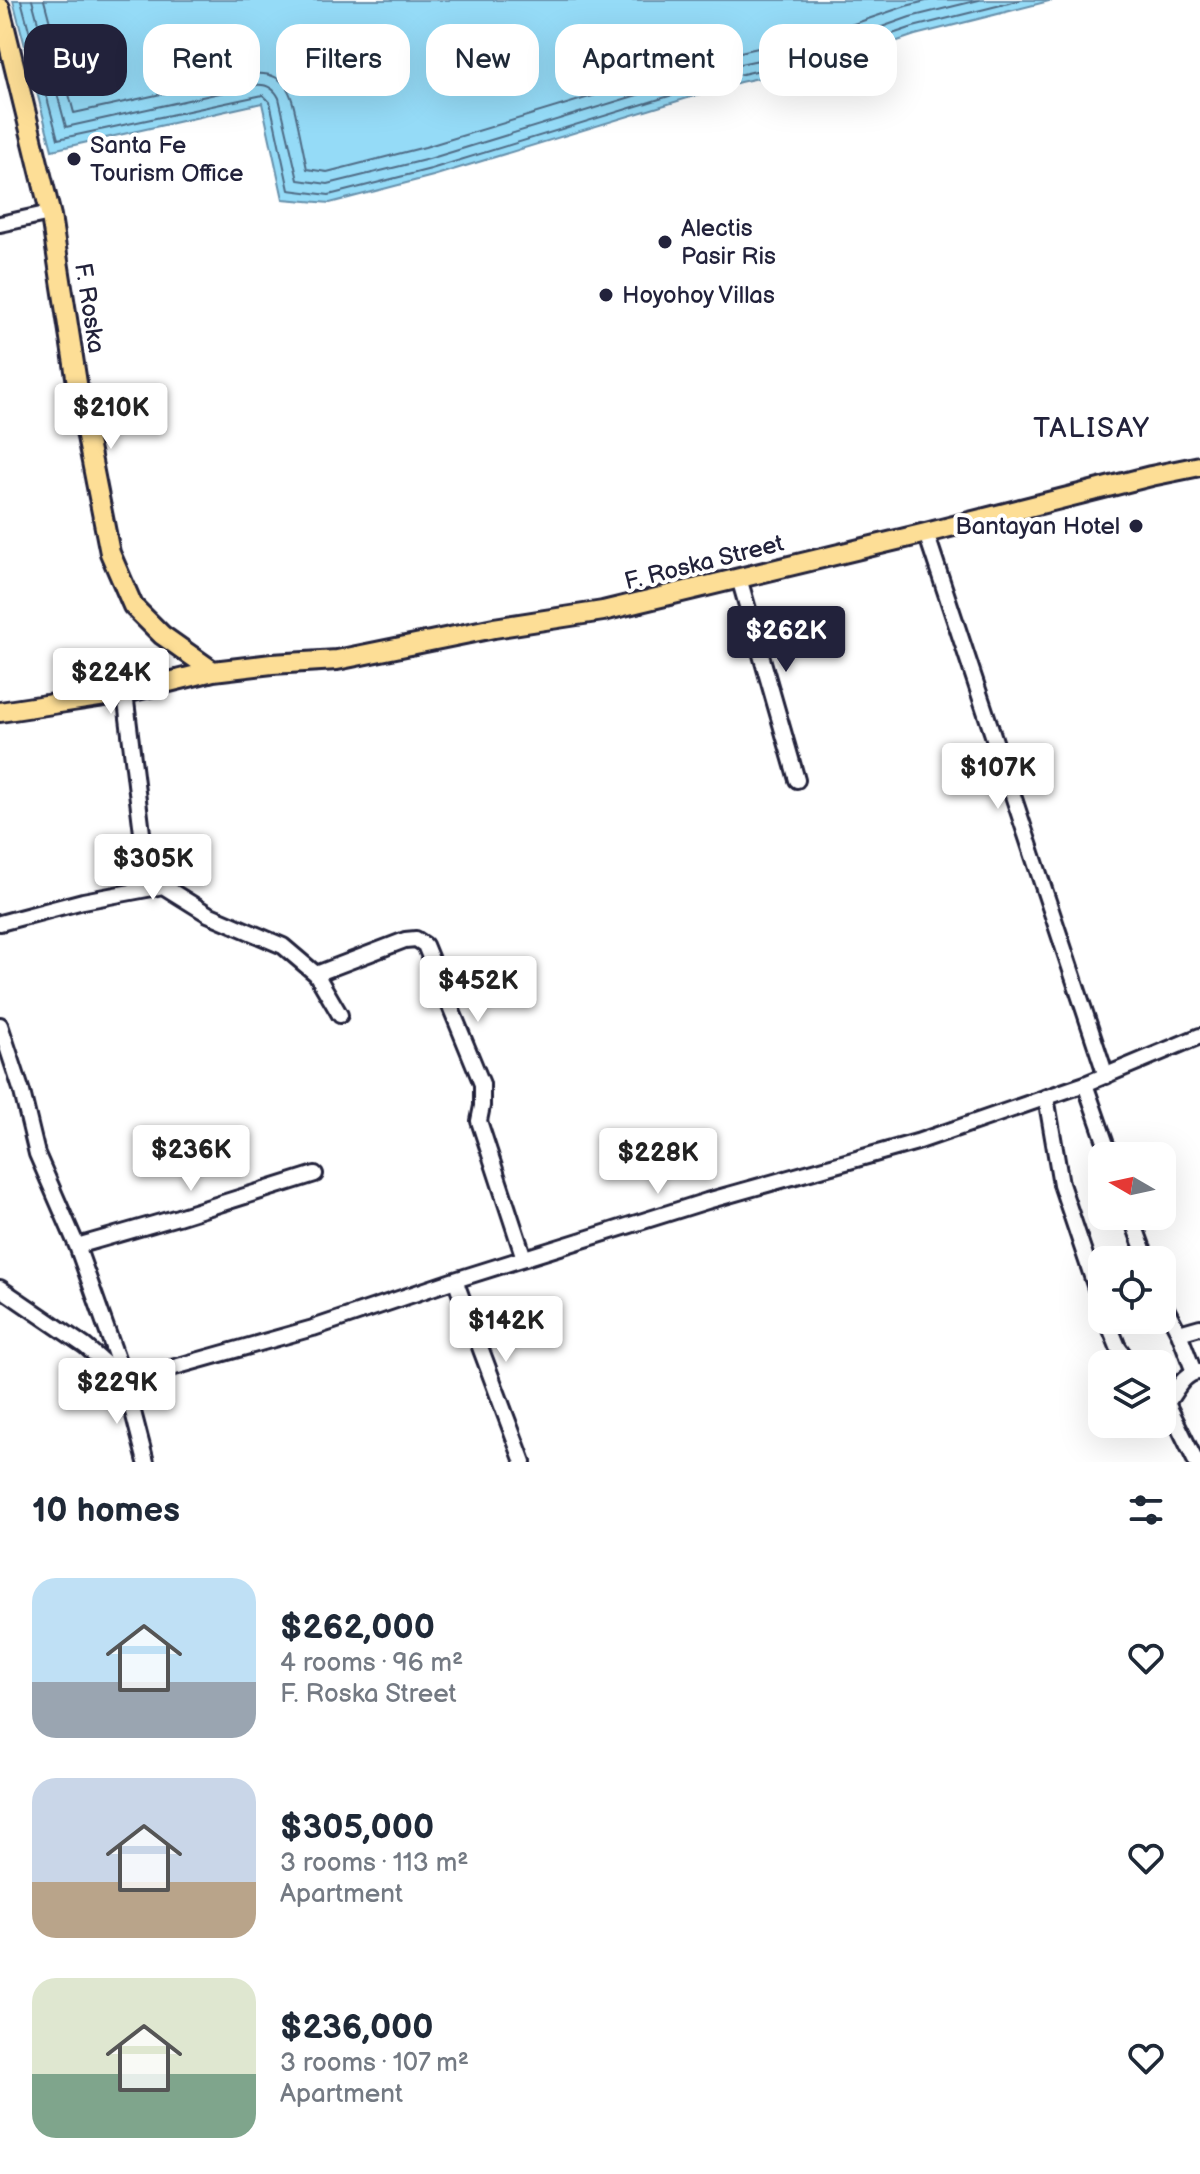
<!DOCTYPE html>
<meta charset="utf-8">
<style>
body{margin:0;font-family:"Balsamiq Sans",sans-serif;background:#f2f2f3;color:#1f2937;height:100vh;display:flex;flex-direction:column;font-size:30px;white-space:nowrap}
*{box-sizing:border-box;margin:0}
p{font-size:26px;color:#747a83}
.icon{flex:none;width:44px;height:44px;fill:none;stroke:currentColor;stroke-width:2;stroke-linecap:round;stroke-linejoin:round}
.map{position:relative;height:1462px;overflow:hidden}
.drawer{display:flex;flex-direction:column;background:#fff;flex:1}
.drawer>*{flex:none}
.banner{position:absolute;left:24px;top:24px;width:1152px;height:72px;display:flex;gap:16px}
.needle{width:52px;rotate:279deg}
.controls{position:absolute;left:1088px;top:1142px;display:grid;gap:16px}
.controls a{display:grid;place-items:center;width:88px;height:88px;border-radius:16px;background:#fff;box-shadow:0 8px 32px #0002;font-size:40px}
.price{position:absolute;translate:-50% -68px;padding:0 18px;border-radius:8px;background:#fff;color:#222;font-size:26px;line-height:52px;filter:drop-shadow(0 2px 4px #0008)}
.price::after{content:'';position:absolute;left:50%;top:48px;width:24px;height:18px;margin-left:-12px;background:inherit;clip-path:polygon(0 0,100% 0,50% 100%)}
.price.active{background:#22223b;color:#fff}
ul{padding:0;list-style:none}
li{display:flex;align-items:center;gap:24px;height:200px;padding:0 32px}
li span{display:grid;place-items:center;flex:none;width:224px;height:160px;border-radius:24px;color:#555}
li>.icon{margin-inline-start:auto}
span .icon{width:96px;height:96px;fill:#fffc;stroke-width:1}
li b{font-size:34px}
h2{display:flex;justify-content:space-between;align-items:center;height:96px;padding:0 32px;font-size:34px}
.pill{padding:0 28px;border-radius:24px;background:#fff;box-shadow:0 8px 32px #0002;font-size:28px;line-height:72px}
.pill.active{background:#22223b;color:#fff}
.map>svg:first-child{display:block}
.water{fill:#95dbf7;stroke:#6791ac;stroke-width:2}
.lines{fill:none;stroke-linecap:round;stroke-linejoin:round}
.shore{stroke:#506c86;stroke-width:2}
.minor-casing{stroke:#22223b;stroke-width:20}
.major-casing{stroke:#22223b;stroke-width:24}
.minor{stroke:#fff;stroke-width:14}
.major{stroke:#fdde96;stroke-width:18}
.poi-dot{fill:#22223b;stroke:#fff;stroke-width:3}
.labels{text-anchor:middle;stroke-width:8;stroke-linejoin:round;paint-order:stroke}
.poi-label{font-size:24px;fill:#22223b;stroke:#fff;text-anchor:start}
.street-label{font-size:24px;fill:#22223b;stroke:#fff}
.quarter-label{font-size:28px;letter-spacing:2px;fill:#22223b;stroke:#fff}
</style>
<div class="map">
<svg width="1200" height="1462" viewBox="0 0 1200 1462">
<rect width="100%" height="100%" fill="#fff"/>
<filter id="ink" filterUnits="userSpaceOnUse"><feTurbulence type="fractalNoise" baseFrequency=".0125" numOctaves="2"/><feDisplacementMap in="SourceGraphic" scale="16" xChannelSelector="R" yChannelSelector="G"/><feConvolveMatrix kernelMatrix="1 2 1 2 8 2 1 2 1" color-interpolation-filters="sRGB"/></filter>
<g filter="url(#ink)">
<path class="water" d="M13,0H1053L915,35L839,61L740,82L433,176L330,203L283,199L262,103L52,150Z"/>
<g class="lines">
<path class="shore" d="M21,0L58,139L263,95L270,102L289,190L329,195L431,169L738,75L836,53L913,27L1021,0
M32,0L66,127L256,85C267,84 274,88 279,98L298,180L328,184L429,159L735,65L834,44L910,17L979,0
M44,0L74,113L253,74C289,70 292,98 298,125C301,139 304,154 307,169L327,172L425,147L731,54L830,32L906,6L930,0"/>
<g class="minor-casing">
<path id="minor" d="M0,224L50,213
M926,533L1106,1076
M739,578L797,780
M125,693L142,833L163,886L208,914L283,946L316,974L340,1015
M0,923L83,901L163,886
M316,974L405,940L416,939L425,945L482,1084V1106L479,1121L524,1258
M0,1025L22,1092L37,1154L77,1246L125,1381L146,1462
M1085,1084L1110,1156
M1046,1097L1061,1184L1102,1306
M1131,1216L1147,1260
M77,1246L178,1217L315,1174
M455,1280L523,1462
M0,1288L85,1346L122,1378
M1162,1301L1179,1333L1200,1327
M1107,1320L1118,1347L1130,1364
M1179,1333L1194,1372
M125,1381L313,1328L455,1280L707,1201L917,1142L1085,1084L1200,1036
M1162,1398L1167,1403L1196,1462
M1167,1403C1176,1391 1184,1372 1200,1372"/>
</g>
<g class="major-casing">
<path id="major" d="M0,8L51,216L79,396L110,553L133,606L162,635L213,671
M0,712L125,693L213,671L272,664L337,660L494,628L603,611L926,533L1151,476L1200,466"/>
</g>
<use href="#minor" class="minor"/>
<use href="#major" class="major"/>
</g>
</g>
<g class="poi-dot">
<circle cx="74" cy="159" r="8"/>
<circle cx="665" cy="242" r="8"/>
<circle cx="606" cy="295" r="8"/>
<circle cx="1136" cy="526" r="8"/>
</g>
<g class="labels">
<g class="poi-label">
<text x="90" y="153">Santa Fe<tspan x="90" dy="28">Tourism Office</tspan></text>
<text x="681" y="236">Alectis<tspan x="681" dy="28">Pasir Ris</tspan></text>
<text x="622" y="303">Hoyohoy Villas</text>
<text x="1120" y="534" text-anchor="end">Bantayan Hotel</text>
</g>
<g class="street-label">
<text transform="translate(90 308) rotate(81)" y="8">F. Roska</text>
<text transform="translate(704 562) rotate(-14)" y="8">F. Roska Street</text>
</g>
<g class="quarter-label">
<text x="1092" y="437">TALISAY</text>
</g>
</g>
</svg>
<div class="controls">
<a><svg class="needle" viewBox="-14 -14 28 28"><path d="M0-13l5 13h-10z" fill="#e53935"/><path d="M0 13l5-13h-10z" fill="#747a83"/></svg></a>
<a><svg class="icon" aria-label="locate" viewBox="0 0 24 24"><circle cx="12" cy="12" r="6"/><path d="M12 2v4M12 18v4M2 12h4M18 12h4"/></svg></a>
<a><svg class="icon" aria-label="layers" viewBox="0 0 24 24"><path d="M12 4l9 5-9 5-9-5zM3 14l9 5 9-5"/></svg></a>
</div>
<b class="price" style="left:111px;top:451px">$210K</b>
<b class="price active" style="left:786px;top:674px">$262K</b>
<b class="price" style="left:111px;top:716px">$224K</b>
<b class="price" style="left:998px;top:811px">$107K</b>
<b class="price" style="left:153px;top:902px">$305K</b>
<b class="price" style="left:478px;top:1024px">$452K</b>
<b class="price" style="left:191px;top:1193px">$236K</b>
<b class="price" style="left:658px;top:1196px">$228K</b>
<b class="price" style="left:506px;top:1364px">$142K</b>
<b class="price" style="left:117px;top:1426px">$229K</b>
<div class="banner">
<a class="pill active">Buy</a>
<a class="pill">Rent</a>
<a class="pill">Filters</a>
<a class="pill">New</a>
<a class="pill">Apartment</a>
<a class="pill">House</a>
</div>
</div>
<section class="drawer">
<h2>10 homes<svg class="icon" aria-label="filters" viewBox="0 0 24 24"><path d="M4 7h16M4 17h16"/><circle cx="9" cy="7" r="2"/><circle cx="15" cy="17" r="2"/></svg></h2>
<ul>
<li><span style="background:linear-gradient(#bfe0f5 65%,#9aa5b1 0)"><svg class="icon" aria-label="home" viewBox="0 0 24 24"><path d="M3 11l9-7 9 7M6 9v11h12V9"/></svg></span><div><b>$262,000</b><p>4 rooms · 96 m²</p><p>F. Roska Street</p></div><svg class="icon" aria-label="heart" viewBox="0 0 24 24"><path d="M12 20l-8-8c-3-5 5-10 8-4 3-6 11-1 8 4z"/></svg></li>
<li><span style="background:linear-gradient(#c9d6e8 65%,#b9a48a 0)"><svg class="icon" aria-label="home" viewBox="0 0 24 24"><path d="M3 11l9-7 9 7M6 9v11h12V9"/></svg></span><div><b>$305,000</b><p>3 rooms · 113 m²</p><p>Apartment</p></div><svg class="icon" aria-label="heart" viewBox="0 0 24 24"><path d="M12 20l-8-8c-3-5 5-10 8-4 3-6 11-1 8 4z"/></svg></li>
<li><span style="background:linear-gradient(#dfe7d0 60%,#7fa58c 0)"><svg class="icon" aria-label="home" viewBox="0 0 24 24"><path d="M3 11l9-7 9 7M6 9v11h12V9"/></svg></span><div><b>$236,000</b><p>3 rooms · 107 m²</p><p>Apartment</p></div><svg class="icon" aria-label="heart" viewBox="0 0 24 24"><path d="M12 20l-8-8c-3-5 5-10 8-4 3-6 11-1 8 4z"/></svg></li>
</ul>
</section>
